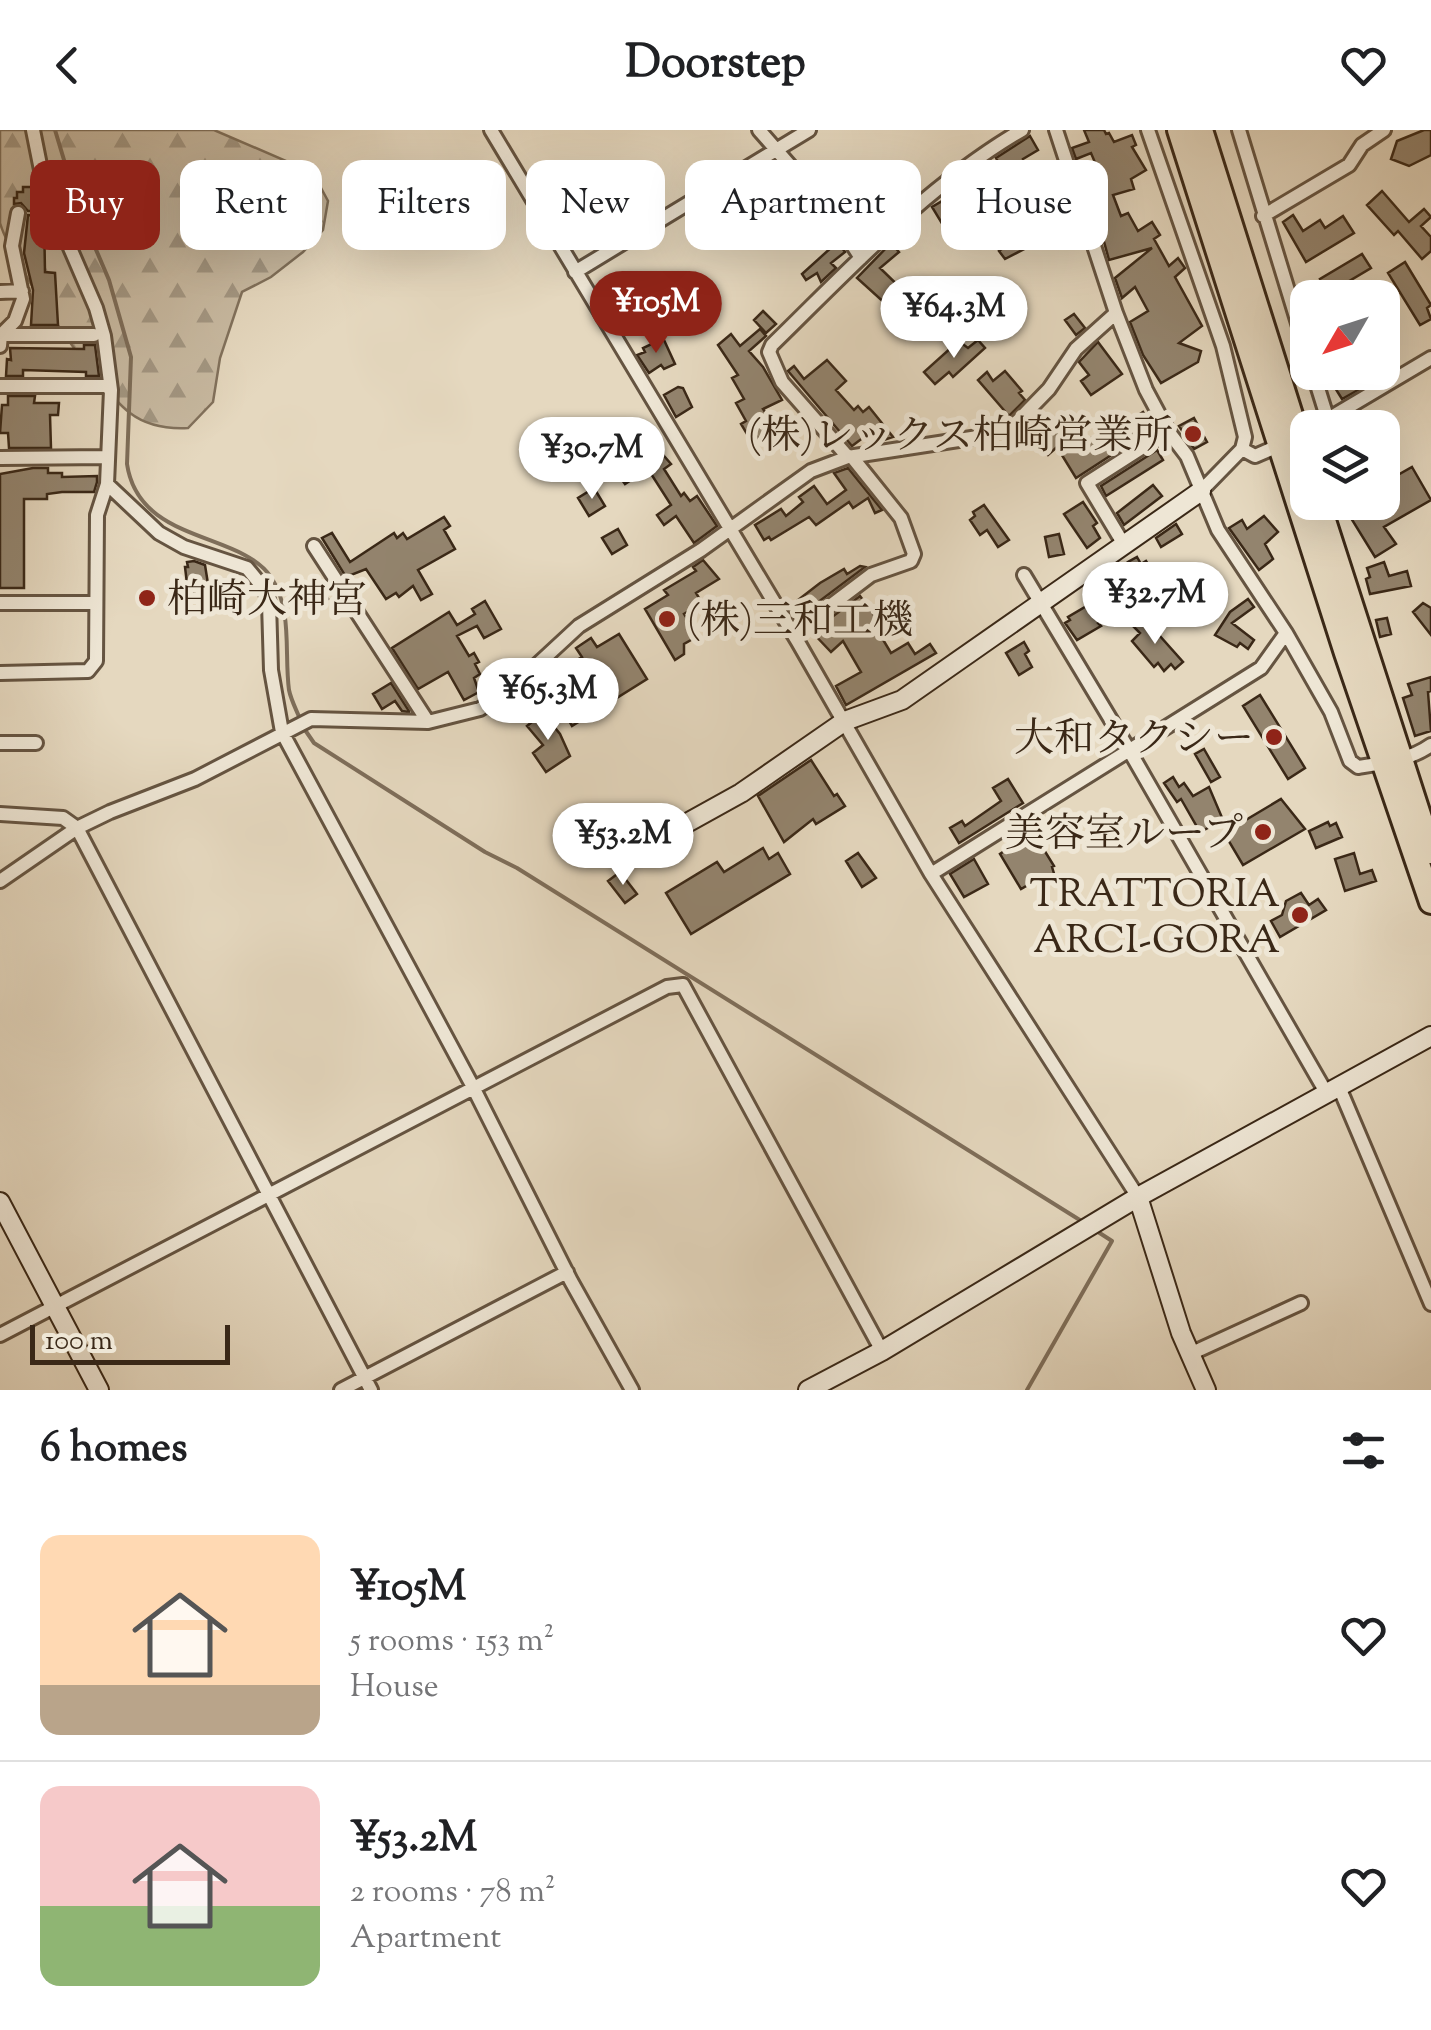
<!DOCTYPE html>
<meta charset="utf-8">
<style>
body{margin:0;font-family:"Sorts Mill Goudy","Noto Serif JP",serif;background:#f2f2f2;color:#202124;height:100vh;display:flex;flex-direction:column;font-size:38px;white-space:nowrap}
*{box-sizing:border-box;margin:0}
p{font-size:32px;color:#757577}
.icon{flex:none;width:55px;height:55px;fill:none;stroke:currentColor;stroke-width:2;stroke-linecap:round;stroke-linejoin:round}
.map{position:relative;height:1260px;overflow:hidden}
.panel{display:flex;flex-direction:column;background:#fff;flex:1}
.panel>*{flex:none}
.top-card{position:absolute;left:30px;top:30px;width:1372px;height:90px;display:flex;gap:20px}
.needle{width:65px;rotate:231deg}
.fabs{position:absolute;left:1290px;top:150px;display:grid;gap:20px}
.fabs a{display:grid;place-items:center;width:110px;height:110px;border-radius:20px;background:#fff;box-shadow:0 10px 40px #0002;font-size:50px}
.scale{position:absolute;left:30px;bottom:25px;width:200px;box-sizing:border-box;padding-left:10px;border:5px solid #3a2817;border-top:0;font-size:28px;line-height:35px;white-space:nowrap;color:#3a2817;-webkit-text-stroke:8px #eee6d5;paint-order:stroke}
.price{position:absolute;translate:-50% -85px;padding:0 22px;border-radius:35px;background:#fff;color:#222;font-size:32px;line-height:65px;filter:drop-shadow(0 2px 5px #0008)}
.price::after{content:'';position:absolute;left:50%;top:60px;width:30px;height:22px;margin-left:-15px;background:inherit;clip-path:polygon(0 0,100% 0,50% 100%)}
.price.current{background:#8f2418;color:#fff}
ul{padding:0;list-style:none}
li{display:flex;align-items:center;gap:30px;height:250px;padding:0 40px}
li+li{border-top:2px solid #e0e0e0}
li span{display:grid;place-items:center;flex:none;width:280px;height:200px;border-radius:20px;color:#555}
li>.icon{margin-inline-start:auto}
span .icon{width:120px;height:120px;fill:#fffc;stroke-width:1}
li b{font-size:42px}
h2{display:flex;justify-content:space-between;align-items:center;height:120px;padding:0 40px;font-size:42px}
.chip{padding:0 35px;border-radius:20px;background:#fff;box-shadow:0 10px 40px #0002;font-size:35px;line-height:90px}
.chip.current{background:#8f2418;color:#fff}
header{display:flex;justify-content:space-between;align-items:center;height:130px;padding:0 40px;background:#fff;font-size:45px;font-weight:800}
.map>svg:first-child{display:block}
.forest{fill:url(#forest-firs);stroke:#81715c;stroke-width:2.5}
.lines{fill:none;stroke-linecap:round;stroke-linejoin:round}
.stream{stroke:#7e6e5a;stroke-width:4}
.building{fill:#93846e;stroke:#3a2817;stroke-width:2.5}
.street-casing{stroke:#655441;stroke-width:18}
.secondary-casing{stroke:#3a2817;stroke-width:22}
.highway-casing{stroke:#3a2817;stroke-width:28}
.street{stroke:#eee6d5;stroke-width:12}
.secondary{stroke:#eee6d5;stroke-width:18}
.highway{stroke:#e5d8bf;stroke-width:22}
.poi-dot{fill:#8f2418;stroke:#eee6d5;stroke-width:4}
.labels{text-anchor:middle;stroke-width:10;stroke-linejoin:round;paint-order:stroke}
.poi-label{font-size:40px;fill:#3a2817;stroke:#eee6d5;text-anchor:end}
</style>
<header><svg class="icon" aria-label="back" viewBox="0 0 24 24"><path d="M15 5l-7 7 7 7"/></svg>Doorstep<svg class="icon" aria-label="heart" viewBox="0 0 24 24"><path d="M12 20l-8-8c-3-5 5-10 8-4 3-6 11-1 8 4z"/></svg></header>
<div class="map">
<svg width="1431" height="1260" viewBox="0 0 1431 1260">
<defs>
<pattern id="forest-firs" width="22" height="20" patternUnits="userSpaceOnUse" patternTransform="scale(2.5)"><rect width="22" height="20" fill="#c8baa2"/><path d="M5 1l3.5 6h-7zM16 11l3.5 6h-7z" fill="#a39783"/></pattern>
</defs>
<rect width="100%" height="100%" fill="#e5d8bf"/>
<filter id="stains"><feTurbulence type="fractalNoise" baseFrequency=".002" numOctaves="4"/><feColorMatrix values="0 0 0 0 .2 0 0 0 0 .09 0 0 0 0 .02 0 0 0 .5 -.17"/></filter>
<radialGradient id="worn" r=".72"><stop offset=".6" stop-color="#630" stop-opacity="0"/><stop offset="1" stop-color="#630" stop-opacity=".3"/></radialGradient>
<path class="forest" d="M0,0H214L300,37L321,58L328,71L323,100L303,122L271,147L242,162L220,228L213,272L188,298C168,299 147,296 130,283C96,257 12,134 0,93C0,72 0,24 0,0Z"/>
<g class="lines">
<path class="stream" d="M55,0L79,80L109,150L131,227L127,334C139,414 240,401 271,447C293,480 284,523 289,560C291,570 296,579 300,589
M303,597L314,613L485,722L517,738L1083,1092
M1027,1260L1112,1111L1095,1100"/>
</g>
<path class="building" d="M1084,0H1104L1106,4L1109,3L1114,12L1132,5L1136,15L1132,17L1146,40L1131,49L1134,59L1113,65L1121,86L1128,83L1138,101L1152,92L1160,105L1154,109L1169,136L1178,128L1185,138L1175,147L1202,196L1179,213L1201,221L1198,232L1161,253L1143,225L1130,192L1148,181L1135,157L1122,168L1115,148L1152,118L1109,130L1088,53L1102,49L1091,23L1076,29L1072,18L1089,12Z
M1424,0H1431V25L1409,36L1391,29L1397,11Z
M1030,6L1038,20L1023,29L1028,42L1008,49L996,28Z
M1016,49L1038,85L1047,80L1054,94L1029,107L1030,116L1005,129L999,121L1011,112L1007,105L1020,98L1019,95L1023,92L1002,57Z
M23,57H34V81H28L21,73L14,74V68H17V62H23Z
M1382,61L1409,92L1424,79L1431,87L1421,96L1431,107V121L1422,129L1398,101L1394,105L1367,75Z
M949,67L966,94L958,99L961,104L952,110L932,77Z
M896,69L902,76L887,90L881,83Z
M817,82L845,122L831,133L836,138L821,152L817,143L806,150L802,144L833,116L812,86Z
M28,85L44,86L45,142L55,143L58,195H31L33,160L24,123Z
M1293,85L1303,101L1320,90L1325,98L1343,86L1354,103L1306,132L1283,92Z
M891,113L899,122L880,138L914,171L898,185L857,148Z
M1362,124L1371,138L1346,153L1354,168H1331L1320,149Z
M1405,132L1431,175L1427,178L1431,189L1420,195L1388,143Z
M641,166L653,174L656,171L668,192L655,204L646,194L637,200L632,194L637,185L629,177Z
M763,181L776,194L766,203L754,190Z
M1074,184L1085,198L1076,205L1065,190Z
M760,199L766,206L749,221L763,237L782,270L763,279L770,289L766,292L774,303L760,312L756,305L750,309L741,294L746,291L736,273L744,269L732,248L738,245L718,215L731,204L740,216Z
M660,210H664L675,234L664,239L661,235L649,243L637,225L645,222L643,218Z
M978,210L985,218L953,247L949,242L935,254L924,242L953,216L960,212L968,218Z
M1098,212L1122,244L1091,265L1081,251L1089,245L1079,232Z
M1382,214L1396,237L1382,245Z
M84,215H95L99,246H86V242L23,240V246H6L7,229L11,230L10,218L84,219Z
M827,230L846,251L836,260L854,280L858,276L863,282L869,277L893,307L875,313L868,304L852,316L788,241L794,236L804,249Z
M1005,241L1022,261L1019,263L1025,270L1009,286L978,250L987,242L993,251Z
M1332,242H1373L1355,255L1358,260L1342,269L1332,253L1336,251Z
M678,257L683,258L692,277L676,287L664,265Z
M8,266H35L34,273H59L58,285H50L51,318H9L8,303H0L2,275H8Z
M1143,282L1153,298L1076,348L1057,317L1048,325L1030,303L1033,300L1028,295L1040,283L1064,306L1071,305L1080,315L1104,300L1106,303L1113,297L1115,300Z
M1194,288L1207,312L1194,319L1179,296Z
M658,319L671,334L664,339L681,366L684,363L690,371L697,366L717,396L694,413L676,386L664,395L657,385L671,375L648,339L625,354L617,343Z
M1157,320L1163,330L1106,366L1101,356Z
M1412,337L1431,370L1384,397L1396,414L1375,427L1346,380L1353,376L1351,372H1382V354Z
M33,338H48V343H62V347L97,346V352L94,362H62L47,364V369H24V458H0V344Z
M848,338L882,380L875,383L868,368L853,378L849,372L816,395L809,387L771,410L769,407L764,410L755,395L781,379L786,386L803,372L799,367L814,356L827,374L846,360L834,343Z
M1153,355L1162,366L1124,395L1117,383Z
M594,358L605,376L589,386L578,368Z
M1083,372L1097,393L1093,396L1100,408L1087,418L1064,384Z
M984,375L1009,410L998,417L987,400L980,405L970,390L975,386L973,382Z
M1264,386L1278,402L1265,414L1273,429L1259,440L1229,398L1242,390L1247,399Z
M444,387L450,396L444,400L455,419L418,440L432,464L421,470L413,456L399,467L396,463L386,469L366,439L346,447L322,408L332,403L350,432L394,403L397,408L403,403L407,409Z
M1176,394L1182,404L1161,417L1156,408Z
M618,399L627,415L612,424L602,408Z
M1059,404L1064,424L1049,427L1045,407Z
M1137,427L1141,434L1146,431L1162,456L1146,465L1130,442L1133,440L1128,432Z
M703,430L719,449L696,463L702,473L684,484L698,506L684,514V524L675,530L645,479L668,465L664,460L696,441L693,437Z
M194,431L205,435L208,454L226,451L228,464L209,467L208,459L188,462L185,437H188L187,432Z
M1384,432L1389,446L1407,441L1411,456L1370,464L1366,449L1370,447L1367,438Z
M860,436L865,437L797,488L789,477L820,453L844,439L847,444Z
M1101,446L1118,476L1098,493L1101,496L1077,510L1065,493L1070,490L1068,487L1095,471L1090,462L1094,460L1091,453Z
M317,452L328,469L317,477L305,459Z
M860,466L874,485L880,481L887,490L876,498L891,523L908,513L915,524L930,514L936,523L846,575L836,556L861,542L843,511L831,522L812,502Z
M1248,469L1254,477L1232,493L1254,510L1248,519L1240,513L1237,517L1215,505L1230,482Z
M485,471L501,499L484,508L477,496L457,506L469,526L474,523L479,532L475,534L480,544L474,548L479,562L464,570L448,542L418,559L392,518L449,482L457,495L475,484L472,479Z
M1423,473L1431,478V505L1413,482Z
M1143,487L1183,532L1175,539L1171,534L1164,541L1158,533L1154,537L1132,511L1140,503L1133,496Z
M1387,488L1391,504L1380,507L1376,490Z
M619,504L647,549L572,596L552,561L557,558L551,549L579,533L577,530L582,527L576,518L591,508L597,517Z
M1024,512L1029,521L1025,524L1032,537L1019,545L1006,523Z
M1431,547V561L1428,562L1431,601L1415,606L1403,568L1412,565L1408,554Z
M391,553L409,581V582L402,581L395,571L382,579L373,564Z
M1260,565L1305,638L1288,649L1243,576Z
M543,583L560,604L570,626L546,642L533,623L543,615L527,596Z
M1204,619L1220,647L1211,652L1195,624Z
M811,630L834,666L837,664L845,676L816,694L813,689L784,712L758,666Z
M1173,647L1179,657L1184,653L1193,666L1209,657L1223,690L1200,702L1181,669L1177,672L1164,653Z
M1008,649L1023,673L959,713L950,698L962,691L965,696L1001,671L993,658Z
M1281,669L1305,699L1243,735L1224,703Z
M1328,692L1330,696L1336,693L1342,707L1316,718L1309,701Z
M1033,702L1054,736L1052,737L1056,750L1045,756L1040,748L1021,759L1000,724Z
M763,718L769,729L778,723L790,744L691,804L666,763L717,732L724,742Z
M858,723L876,748L862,757L846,731Z
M1354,723L1360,744L1372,740L1376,751L1345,761L1335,729Z
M974,729L988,754L964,767L950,744Z
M620,742L637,764L625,773L608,751Z
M1301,763L1309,775L1318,769L1326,780L1280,807L1271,791L1282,785L1286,771Z"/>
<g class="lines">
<g class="street-casing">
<path id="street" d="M491,0L798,512L931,744L1138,1067
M759,0L834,86L861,128
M1056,0L1116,183L1146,260L1168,301L1187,326L1218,400L1286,503L1331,582L1350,631L1358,637C1384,633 1410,630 1431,615
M1148,0L1223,216L1245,307L1242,319L1255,326L1285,313
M1239,0L1308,226
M1263,86L1349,35L1362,15L1384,0
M575,142L809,0
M0,162L22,161
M1,205H94
M0,216L1,205L15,191L23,169L12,116L18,83
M1313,242L1327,287
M0,256H106L111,260
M1313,298L1431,228
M848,327L782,252L769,222L772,215C851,138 926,56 1022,0
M0,328L108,327
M107,354L159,403L184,417L247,438L265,460L269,473L271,540L282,602L473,957L571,1151L632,1260
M1201,361L1242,319
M1123,413L1087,353L1168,301
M314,416L428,592
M1024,445L1129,620L1327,964
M0,473H96
M793,504L871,445L911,431L914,424L901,388L852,327
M0,543L88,541L96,531L97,385L107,354L111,260L104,206L96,178L45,60L33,0
M0,613H36
M0,684L63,688L77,698L371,1260
M931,744L1261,538L1286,503
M0,751L77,698L110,682L195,649L311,589L428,592L480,579L512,558L579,496L701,420L811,341L848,327L978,307L1014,295L1049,259L1076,219L1116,183
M1339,957L1431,1174
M0,1205L667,857L683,855L882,1221
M1190,1224L1301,1173
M341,1260L567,1142"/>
</g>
<g class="secondary-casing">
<path id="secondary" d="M614,718L649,714L741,663L845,591L902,570L1201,361
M1138,1067L1431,906
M0,1072L99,1260
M808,1260L882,1221L1138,1067L1181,1203L1206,1260"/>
</g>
<g class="highway-casing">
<path id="highway" d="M1179,0L1346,523L1431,772
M1201,0L1308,339
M1318,372L1431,722"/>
</g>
<use href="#street" class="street"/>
<use href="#secondary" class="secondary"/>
<use href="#highway" class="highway"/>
</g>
<g class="poi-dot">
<circle cx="1193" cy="304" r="10"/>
<circle cx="147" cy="468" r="10"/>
<circle cx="667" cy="489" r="10"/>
<circle cx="1274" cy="607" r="10"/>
<circle cx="1263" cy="702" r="10"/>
<circle cx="1300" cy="785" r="10"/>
</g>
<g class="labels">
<g class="poi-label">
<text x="1173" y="318">(株)レックス柏崎営業所</text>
<text x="167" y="482" text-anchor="start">柏崎大神宮</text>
<text x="687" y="503" text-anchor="start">(株)三和工機</text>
<text x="1254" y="621">大和タクシー</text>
<text x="1243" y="716">美容室ループ</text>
<text x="1280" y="776">TRATTORIA<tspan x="1280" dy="46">ARCI-GORA</tspan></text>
</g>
</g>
<rect width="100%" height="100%" filter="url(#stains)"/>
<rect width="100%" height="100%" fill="url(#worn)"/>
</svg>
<div class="fabs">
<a><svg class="needle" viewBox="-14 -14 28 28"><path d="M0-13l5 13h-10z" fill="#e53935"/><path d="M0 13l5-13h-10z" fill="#757577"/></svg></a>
<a><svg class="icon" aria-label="layers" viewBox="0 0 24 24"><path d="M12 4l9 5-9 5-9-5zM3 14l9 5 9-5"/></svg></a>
</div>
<div class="scale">100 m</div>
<b class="price current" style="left:656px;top:226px">¥105M</b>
<b class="price" style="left:954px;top:231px">¥64.3M</b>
<b class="price" style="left:592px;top:372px">¥30.7M</b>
<b class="price" style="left:1155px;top:517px">¥32.7M</b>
<b class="price" style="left:548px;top:613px">¥65.3M</b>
<b class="price" style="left:623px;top:758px">¥53.2M</b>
<div class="top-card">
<a class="chip current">Buy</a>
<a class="chip">Rent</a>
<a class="chip">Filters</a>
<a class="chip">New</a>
<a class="chip">Apartment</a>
<a class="chip">House</a>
</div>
</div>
<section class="panel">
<h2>6 homes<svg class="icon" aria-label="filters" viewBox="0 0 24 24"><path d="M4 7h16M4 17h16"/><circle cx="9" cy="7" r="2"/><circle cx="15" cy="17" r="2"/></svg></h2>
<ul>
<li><span style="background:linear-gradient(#ffd9b3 75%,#b9a48a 0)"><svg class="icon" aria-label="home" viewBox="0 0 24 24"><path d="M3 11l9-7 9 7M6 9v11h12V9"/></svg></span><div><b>¥105M</b><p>5 rooms · 153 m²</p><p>House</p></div><svg class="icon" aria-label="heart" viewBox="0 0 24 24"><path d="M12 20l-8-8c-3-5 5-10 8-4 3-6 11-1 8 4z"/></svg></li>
<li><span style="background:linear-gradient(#f6c9c9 60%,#8fb573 0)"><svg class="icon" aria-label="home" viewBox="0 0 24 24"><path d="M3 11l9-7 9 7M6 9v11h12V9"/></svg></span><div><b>¥53.2M</b><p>2 rooms · 78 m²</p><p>Apartment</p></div><svg class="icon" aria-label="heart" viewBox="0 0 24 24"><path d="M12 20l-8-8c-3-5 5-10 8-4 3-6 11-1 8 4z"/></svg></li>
</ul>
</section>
